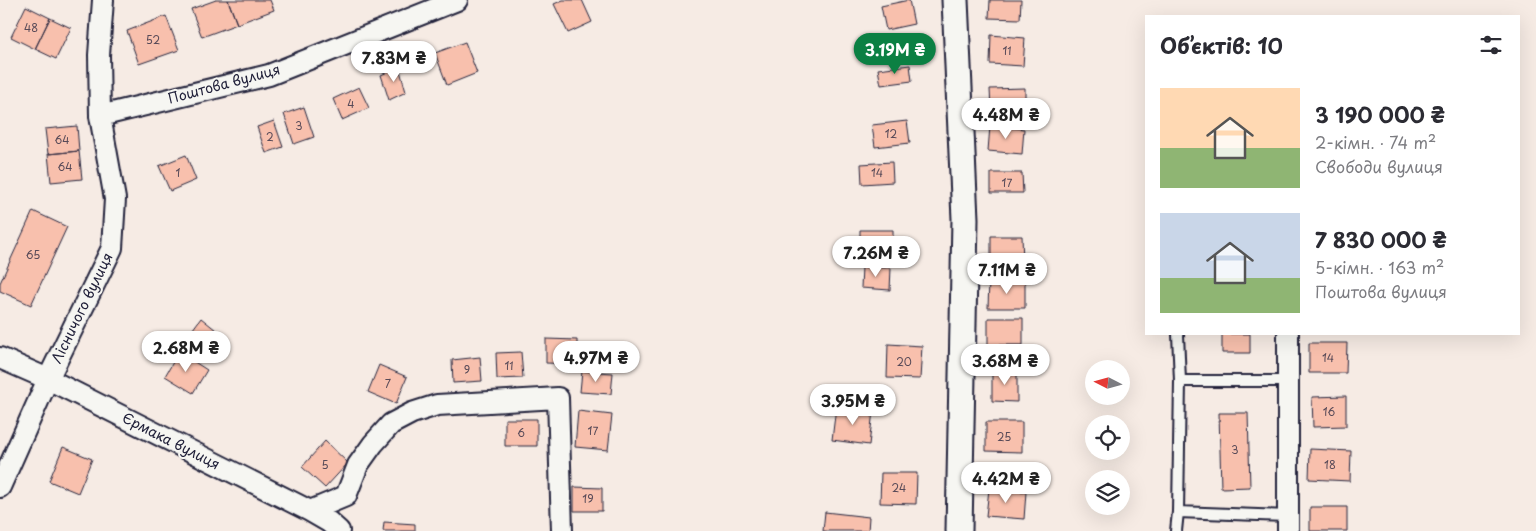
<!DOCTYPE html>
<html lang="uk">
<meta charset="utf-8">
<style>
body{margin:0;font-family:"Playpen Sans",sans-serif;background:#f7f7f7;color:#2b2b33;height:100vh;display:flex;flex-direction:column;font-size:19px;white-space:nowrap}
*{box-sizing:border-box;margin:0}
p{font-size:16px;color:#7c7c81}
.icon{flex:none;width:28px;height:28px;fill:none;stroke:currentColor;stroke-width:2;stroke-linecap:round;stroke-linejoin:round}
.map{position:relative;flex:1;overflow:hidden}
.side{position:absolute;left:1145px;top:15px;width:375px;height:320px;display:flex;flex-direction:column;background:#fff;border-radius:0px;box-shadow:0 5px 20px #0002}
.side>*{flex:none}
.needle{width:32px;rotate:276deg}
.controls{position:absolute;left:1085px;top:360px;display:grid;gap:10px}
.controls a{display:grid;place-items:center;width:45px;height:45px;border-radius:50%;background:#fff;box-shadow:0 5px 20px #0002;font-size:25px}
.price{position:absolute;translate:-50% -42px;padding:0 11px;border-radius:18px;background:#fff;color:#222;font-size:16px;line-height:32px;filter:drop-shadow(0 1px 2px #0008)}
.price::after{content:'';position:absolute;left:50%;top:30px;width:15px;height:11px;margin-left:-8px;background:inherit;clip-path:polygon(0 0,100% 0,50% 100%)}
.price.on{background:#0b8043;color:#fff}
ul{padding:0;list-style:none}
li{display:flex;align-items:center;gap:15px;height:125px;padding:0 15px}
li span{display:grid;place-items:center;flex:none;width:140px;height:100px;border-radius:0px;color:#555}
li>.icon{margin-inline-start:auto}
span .icon{width:60px;height:60px;fill:#fffc;stroke-width:1}
li b{font-size:21px}
h2{display:flex;justify-content:space-between;align-items:center;height:60px;padding:0 15px;font-size:21px}
.map>svg:first-child{display:block}
.building{fill:#f8c0ad;stroke:#22223b}
.lines{fill:none;stroke-linecap:round;stroke-linejoin:round}
.service-casing{stroke:#22223b;stroke-width:14}
.minor-casing{stroke:#22223b;stroke-width:24}
.tertiary-casing{stroke:#22223b;stroke-width:29}
.service{stroke:#f6f6f2;stroke-width:10}
.minor{stroke:#f6f6f2;stroke-width:20}
.tertiary{stroke:#f6f6f2;stroke-width:25}
.labels{text-anchor:middle;stroke-width:4;stroke-linejoin:round;paint-order:stroke}
.number-label{font-size:11px;fill:#584a58}
.street-label{font-size:14px;fill:#22223b;stroke:#f6f6f2}
</style>
<div class="map">
<svg width="1536" height="531" viewBox="0 0 1536 531">
<rect width="100%" height="100%" fill="#f6ebe4"/>
<filter id="ink" filterUnits="userSpaceOnUse"><feTurbulence type="fractalNoise" baseFrequency=".02" numOctaves="2"/><feDisplacementMap in="SourceGraphic" scale="10" xChannelSelector="R" yChannelSelector="G"/><feConvolveMatrix kernelMatrix="1 2 1 2 8 2 1 2 1" color-interpolation-filters="sRGB"/></filter>
<g filter="url(#ink)">
<path class="building" d="M216,0H228L237,24L202,37L191,9Z
M228,0H270L274,10L237,24Z
M563,0H582L592,22L568,33L554,4Z
M909,0L914,24L886,30L881,6Z
M990,0H1021L1020,19L989,18Z
M26,6L50,18L35,49L11,37Z
M166,16L179,50L139,64L127,31Z
M50,18L71,28L56,59L35,49Z
M991,35L1025,38L1023,66L990,64Z
M465,42L477,73L447,85L435,53Z
M910,65L912,81L881,85L878,69Z
M399,67L406,92L389,100L381,75Z
M359,87L369,108L342,120L333,99Z
M1025,88V109L991,110L990,89Z
M304,107L314,137L294,144L284,114Z
M274,121L283,147L266,153L257,127Z
M907,121L910,143L875,147L872,125Z
M77,126L79,151L48,154L45,129Z
M990,126L1024,129L1022,154L988,151Z
M79,151L82,179L51,182L48,154Z
M186,155L196,180L170,191L159,166Z
M892,162L893,182L862,184L861,164Z
M991,173H1022L1023,193H991Z
M33,211L67,227L31,305L0,291V283Z
M860,230H893V255H860Z
M991,236H1022L1023,262H991Z
M862,267L891,268L890,290L861,288Z
M989,281L1025,282V308H988Z
M201,318L226,338L215,353L190,333Z
M988,318H1023V345H988Z
M1222,334H1250V353H1222Z
M546,339L577,340V364L546,363Z
M1309,343H1347L1346,373H1309Z
M888,344L922,346L920,379L887,378Z
M179,352L207,370L193,393L165,376Z
M521,352L523,378L497,379L496,353Z
M480,357L482,381L453,383L452,360Z
M379,365L407,377L396,404L368,392Z
M992,370H1017V402L992,401Z
M582,371L613,373L611,394L580,392Z
M1346,396V426L1313,427L1312,397Z
M836,407L873,411L869,445L832,440Z
M578,411L612,415L608,450L575,447Z
M1219,413H1248L1250,487L1221,488Z
M505,419H537V446H505Z
M986,422H1022V452L986,451Z
M325,441L348,463L325,488L302,467Z
M63,447L92,459L78,493L49,481Z
M1310,449L1351,451L1350,481L1309,479Z
M881,473H917L916,504L880,503Z
M574,487L602,488V511H574Z
M989,489L1026,492L1024,519L986,516Z
M1310,507H1347V531H1310Z
M825,512L869,517L868,531H823Z
M384,522L415,524V531H383Z"/>
<g class="lines">
<g class="service-casing">
<path id="service" d="M1180,381H1288
M1178,512L1288,516
M1176,531L1178,512L1180,381L1178,334"/>
</g>
<g class="minor-casing">
<path id="minor" d="M100,116L269,75L457,0
M1288,334V531
M0,358L48,379L310,511L329,522L339,531
M0,487L48,379L112,248L115,199L100,116L99,55L103,0
M310,511L346,496L358,465L373,444L391,424L412,413L437,405L558,398L562,531"/>
</g>
<g class="tertiary-casing">
<path id="tertiary" d="M955,0L965,219L959,531"/>
</g>
<use href="#service" class="service"/>
<use href="#minor" class="minor"/>
<use href="#tertiary" class="tertiary"/>
</g>
</g>
<g class="labels">
<g class="number-label">
<text x="31" y="32">48</text>
<text x="153" y="44">52</text>
<text x="1007" y="55">11</text>
<text x="351" y="108">4</text>
<text x="299" y="130">3</text>
<text x="891" y="138">12</text>
<text x="270" y="141">2</text>
<text x="62" y="144">64</text>
<text x="65" y="171">64</text>
<text x="178" y="177">1</text>
<text x="877" y="177">14</text>
<text x="1007" y="187">17</text>
<text x="33" y="259">65</text>
<text x="1328" y="362">14</text>
<text x="904" y="366">20</text>
<text x="509" y="370">11</text>
<text x="467" y="374">9</text>
<text x="388" y="388">7</text>
<text x="1329" y="416">16</text>
<text x="593" y="435">17</text>
<text x="521" y="437">6</text>
<text x="1004" y="441">25</text>
<text x="1235" y="454">3</text>
<text x="325" y="469">5</text>
<text x="1330" y="469">18</text>
<text x="899" y="492">24</text>
<text x="588" y="503">19</text>
</g>
<g class="street-label">
<text transform="translate(224 84) rotate(-15)" y="5">Поштова вулиця</text>
<text transform="translate(82 308) rotate(-64)" y="5">Лісничого вулиця</text>
<text transform="translate(171 441) rotate(27)" y="5">Єрмака вулиця</text>
</g>
</g>
</svg>
<div class="controls">
<a><svg class="needle" viewBox="-14 -14 28 28"><path d="M0-13l5 13h-10z" fill="#e53935"/><path d="M0 13l5-13h-10z" fill="#7c7c81"/></svg></a>
<a><svg class="icon" aria-label="locate" viewBox="0 0 24 24"><circle cx="12" cy="12" r="6"/><path d="M12 2v4M12 18v4M2 12h4M18 12h4"/></svg></a>
<a><svg class="icon" aria-label="layers" viewBox="0 0 24 24"><path d="M12 4l9 5-9 5-9-5zM3 14l9 5 9-5"/></svg></a>
</div>
<b class="price on" style="left:895px;top:75px">3.19M ₴</b>
<b class="price" style="left:394px;top:83px">7.83M ₴</b>
<b class="price" style="left:1006px;top:140px">4.48M ₴</b>
<b class="price" style="left:876px;top:278px">7.26M ₴</b>
<b class="price" style="left:1007px;top:295px">7.11M ₴</b>
<b class="price" style="left:186px;top:373px">2.68M ₴</b>
<b class="price" style="left:596px;top:383px">4.97M ₴</b>
<b class="price" style="left:1005px;top:386px">3.68M ₴</b>
<b class="price" style="left:853px;top:426px">3.95M ₴</b>
<b class="price" style="left:1006px;top:504px">4.42M ₴</b>
<section class="side">
<h2>Об’єктів: 10<svg class="icon" aria-label="filters" viewBox="0 0 24 24"><path d="M4 7h16M4 17h16"/><circle cx="9" cy="7" r="2"/><circle cx="15" cy="17" r="2"/></svg></h2>
<ul>
<li><span style="background:linear-gradient(#ffd9b3 60%,#8fb573 0)"><svg class="icon" aria-label="home" viewBox="0 0 24 24"><path d="M3 11l9-7 9 7M6 9v11h12V9"/></svg></span><div><b>3 190 000 ₴</b><p>2-кімн. · 74 m²</p><p>Свободи вулиця</p></div></li>
<li><span style="background:linear-gradient(#c9d6e8 65%,#8fb573 0)"><svg class="icon" aria-label="home" viewBox="0 0 24 24"><path d="M3 11l9-7 9 7M6 9v11h12V9"/></svg></span><div><b>7 830 000 ₴</b><p>5-кімн. · 163 m²</p><p>Поштова вулиця</p></div></li>
</ul>
</section>
</div>
